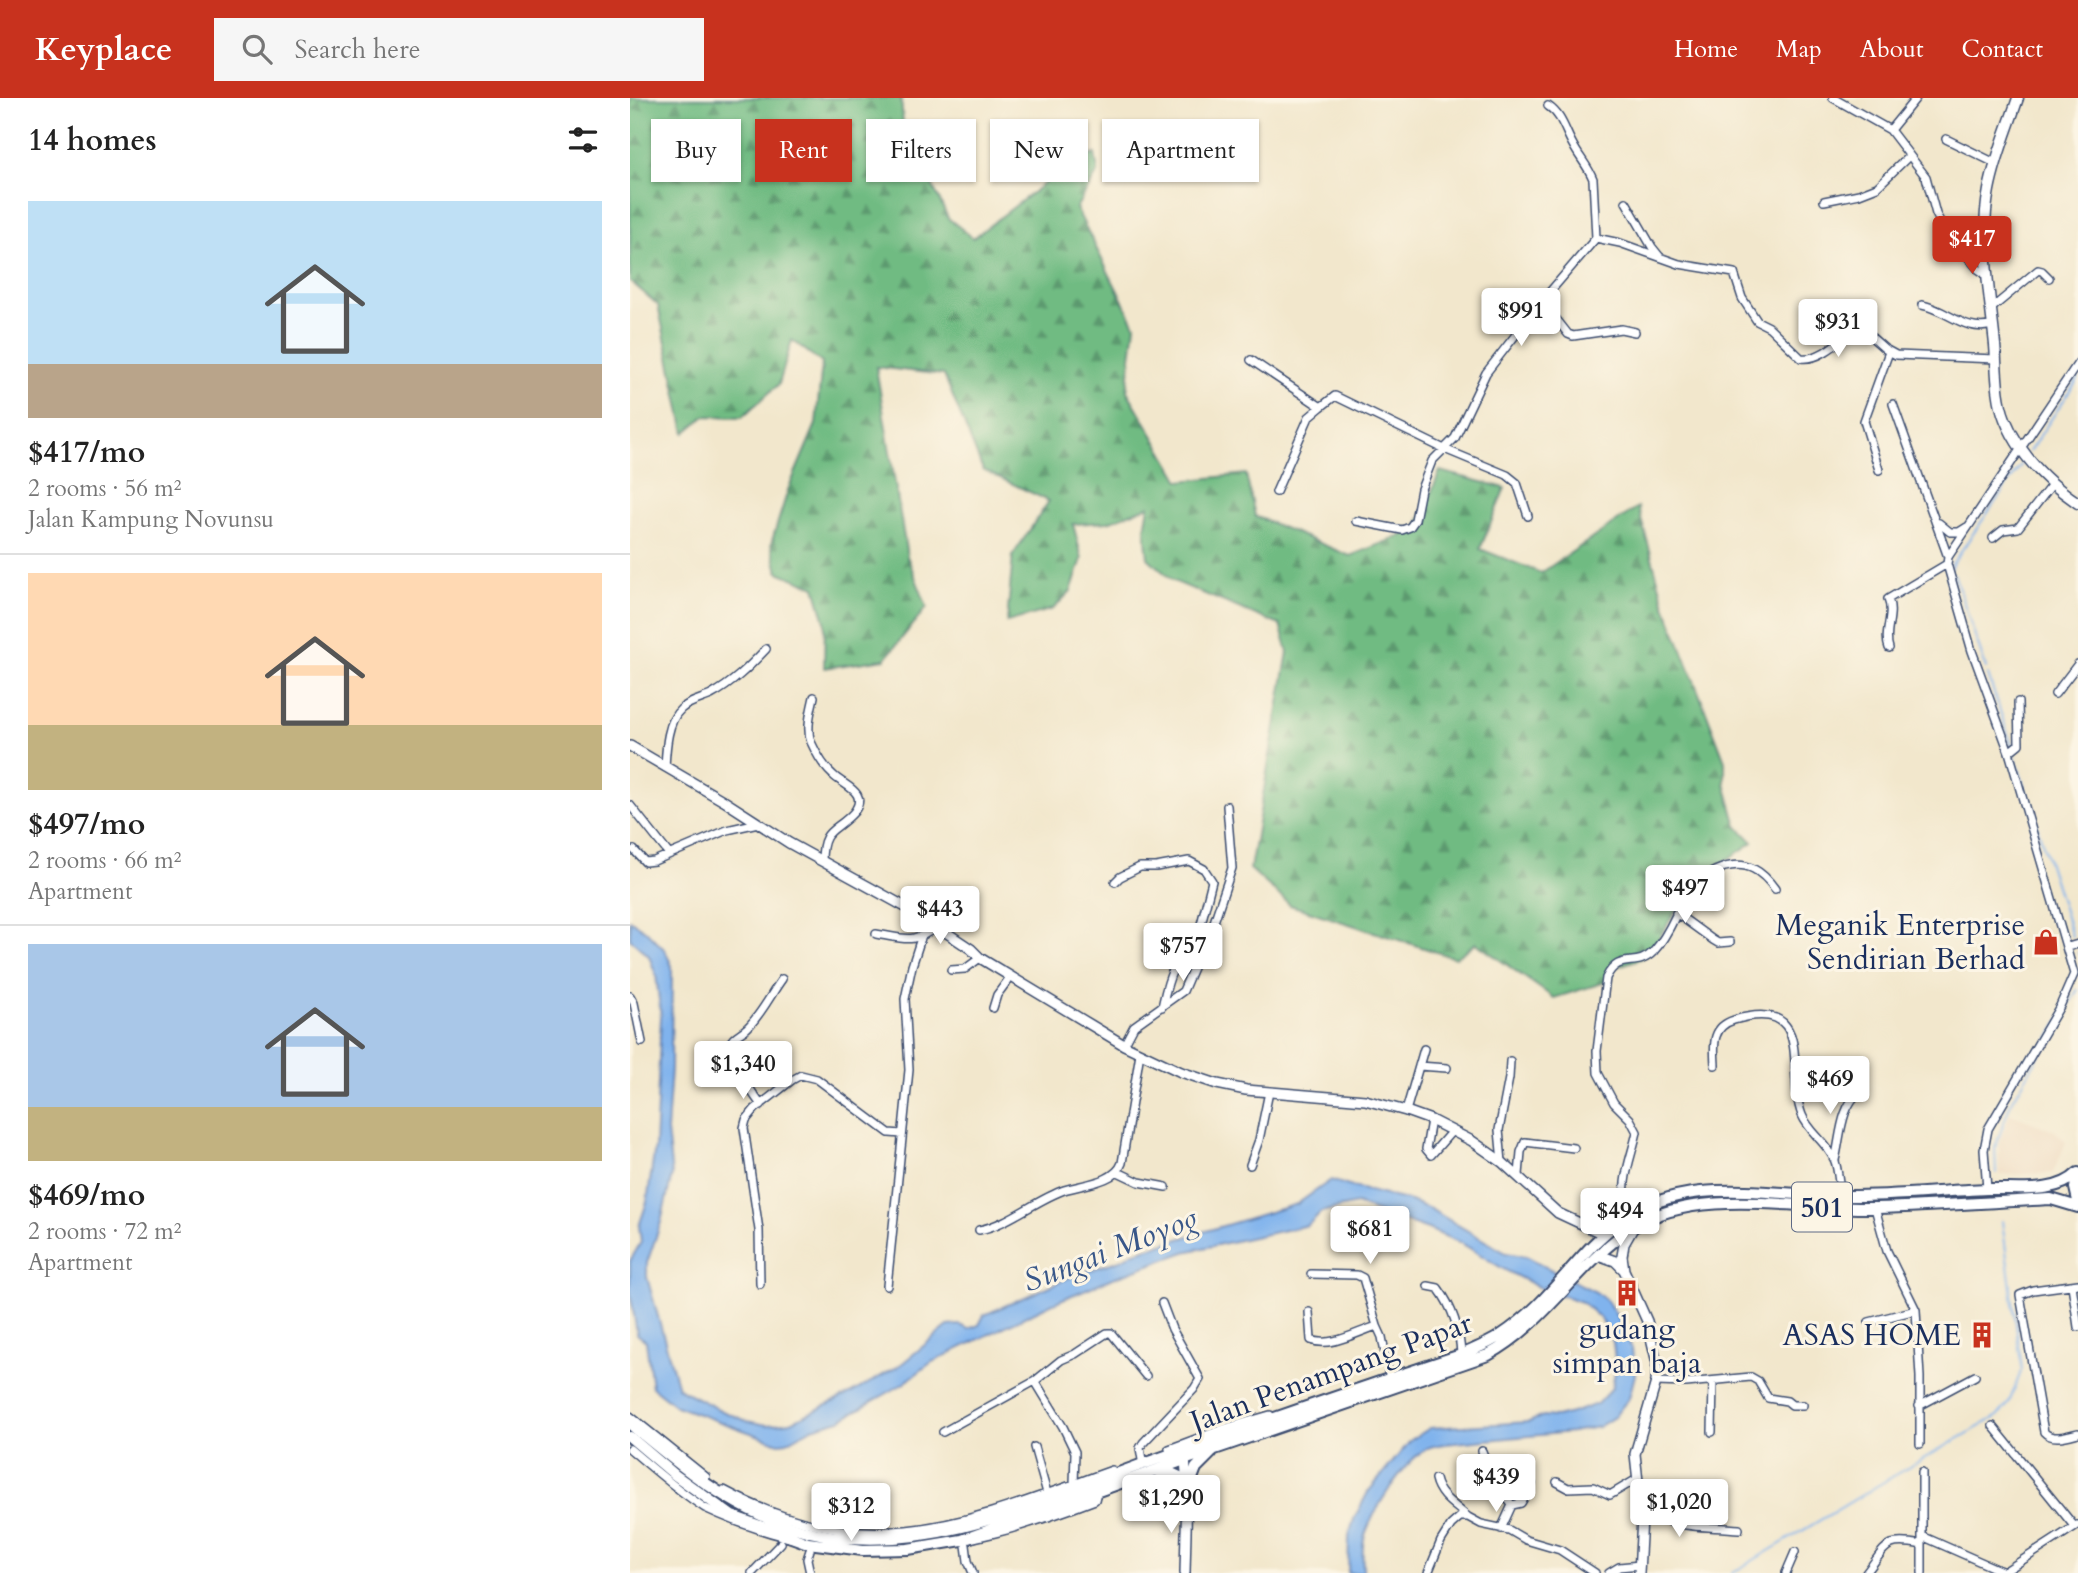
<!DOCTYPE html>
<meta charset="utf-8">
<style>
body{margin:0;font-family:Cardo,serif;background:#f6f6f6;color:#222;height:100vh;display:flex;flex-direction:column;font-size:26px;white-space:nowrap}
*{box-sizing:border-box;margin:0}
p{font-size:23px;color:#767676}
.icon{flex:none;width:38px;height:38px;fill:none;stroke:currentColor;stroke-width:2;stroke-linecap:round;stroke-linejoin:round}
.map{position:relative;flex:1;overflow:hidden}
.side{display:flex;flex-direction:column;background:#fff;width:630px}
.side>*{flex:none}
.hud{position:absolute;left:21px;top:21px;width:665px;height:63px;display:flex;gap:14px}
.price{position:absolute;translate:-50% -60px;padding:0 16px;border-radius:7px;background:#fff;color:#222;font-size:23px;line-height:46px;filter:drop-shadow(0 2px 4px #0008)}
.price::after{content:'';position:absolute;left:50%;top:42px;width:21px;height:16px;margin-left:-10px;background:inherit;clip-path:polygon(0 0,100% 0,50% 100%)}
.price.selected{background:#c8321e;color:#fff}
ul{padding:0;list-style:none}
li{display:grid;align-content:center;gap:14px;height:371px;padding:0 28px}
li+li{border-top:2px solid #e0e0e0}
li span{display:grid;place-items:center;height:217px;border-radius:0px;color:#555}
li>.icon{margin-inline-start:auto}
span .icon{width:126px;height:126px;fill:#fffc;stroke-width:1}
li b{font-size:30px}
h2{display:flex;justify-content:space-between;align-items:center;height:84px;padding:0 28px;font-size:30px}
.tag{padding:0 24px;border-radius:0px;background:#fff;box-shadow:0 2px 5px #0004;font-size:24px;line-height:63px}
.tag.selected{background:#c8321e;color:#fff}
header{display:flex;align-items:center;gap:42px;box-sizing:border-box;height:98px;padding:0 35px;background:#c8321e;color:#fff}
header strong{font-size:33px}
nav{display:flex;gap:38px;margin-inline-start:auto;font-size:24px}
.search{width:490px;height:63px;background:#f6f6f6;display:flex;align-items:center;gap:18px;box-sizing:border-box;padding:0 24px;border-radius:0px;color:#767676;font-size:26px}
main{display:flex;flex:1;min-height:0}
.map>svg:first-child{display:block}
.built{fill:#edd7bb}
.forest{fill:url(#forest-firs);stroke:#467570;stroke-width:2}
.water{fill:#80b3ed;stroke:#4e71a6;stroke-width:2}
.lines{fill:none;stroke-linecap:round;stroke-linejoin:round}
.stream{stroke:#80b3ed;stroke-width:2}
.minor-casing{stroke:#3b4b6e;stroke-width:10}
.tertiary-casing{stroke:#3b4b6e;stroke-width:12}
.secondary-casing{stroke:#3b4b6e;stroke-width:13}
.primary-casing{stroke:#3b4b6e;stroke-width:14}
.minor{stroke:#fff;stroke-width:7}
.tertiary{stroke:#fff;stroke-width:9}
.secondary{stroke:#fff;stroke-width:10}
.primary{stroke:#fff;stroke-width:10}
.labels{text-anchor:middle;stroke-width:6;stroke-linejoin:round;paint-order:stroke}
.shield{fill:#fcf5e5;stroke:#5e6a86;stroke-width:2}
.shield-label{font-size:28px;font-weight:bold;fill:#1b2f5e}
.poi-label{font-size:30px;fill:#1b2f5e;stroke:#fcf5e5;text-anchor:end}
.street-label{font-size:30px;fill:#1b2f5e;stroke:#fcf5e5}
.water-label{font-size:32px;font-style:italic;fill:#395789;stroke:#fcf5e5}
</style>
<header>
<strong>Keyplace</strong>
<div class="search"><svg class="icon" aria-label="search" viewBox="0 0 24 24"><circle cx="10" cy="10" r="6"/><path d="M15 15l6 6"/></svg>Search here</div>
<nav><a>Home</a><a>Map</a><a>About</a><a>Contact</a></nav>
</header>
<main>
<section class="side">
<h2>14 homes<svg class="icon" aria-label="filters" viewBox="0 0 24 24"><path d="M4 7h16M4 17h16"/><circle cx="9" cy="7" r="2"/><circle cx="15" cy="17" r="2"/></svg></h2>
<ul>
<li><span style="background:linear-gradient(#bfe0f5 75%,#b9a48a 0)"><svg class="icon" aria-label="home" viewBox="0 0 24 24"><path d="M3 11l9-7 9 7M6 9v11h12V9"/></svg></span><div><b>$417/mo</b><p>2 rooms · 56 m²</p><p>Jalan Kampung Novunsu</p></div></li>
<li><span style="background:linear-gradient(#ffd9b3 70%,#c2b280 0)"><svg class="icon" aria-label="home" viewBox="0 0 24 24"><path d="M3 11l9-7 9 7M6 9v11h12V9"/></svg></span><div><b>$497/mo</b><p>2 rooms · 66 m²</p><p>Apartment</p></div></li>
<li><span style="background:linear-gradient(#a9c7e8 75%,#c2b280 0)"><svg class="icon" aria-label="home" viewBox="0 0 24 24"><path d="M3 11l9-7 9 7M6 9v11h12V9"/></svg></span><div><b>$469/mo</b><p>2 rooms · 72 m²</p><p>Apartment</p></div></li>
</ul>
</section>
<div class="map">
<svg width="1448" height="1475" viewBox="0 0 1448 1475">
<defs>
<pattern id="forest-firs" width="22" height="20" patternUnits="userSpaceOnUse" patternTransform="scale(1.75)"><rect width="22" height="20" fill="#70bb82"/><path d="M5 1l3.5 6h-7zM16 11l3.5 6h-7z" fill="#5b986e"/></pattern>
</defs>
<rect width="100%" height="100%" fill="#fcf5e5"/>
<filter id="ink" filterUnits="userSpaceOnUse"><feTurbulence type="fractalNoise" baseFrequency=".0143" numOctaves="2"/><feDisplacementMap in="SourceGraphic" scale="14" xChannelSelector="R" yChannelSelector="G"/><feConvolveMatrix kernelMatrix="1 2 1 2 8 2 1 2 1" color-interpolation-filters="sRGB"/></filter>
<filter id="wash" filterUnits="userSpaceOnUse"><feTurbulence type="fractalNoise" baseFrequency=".00686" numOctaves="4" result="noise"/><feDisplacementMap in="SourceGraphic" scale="28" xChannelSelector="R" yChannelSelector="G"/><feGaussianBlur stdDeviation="1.57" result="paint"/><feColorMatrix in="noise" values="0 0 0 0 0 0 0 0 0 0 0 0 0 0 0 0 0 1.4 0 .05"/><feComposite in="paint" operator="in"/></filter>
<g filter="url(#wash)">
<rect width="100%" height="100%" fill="#f2e7cc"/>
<path class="built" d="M1380,1016L1425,1033L1436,1044L1423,1075L1369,1077V1044Z"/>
<path class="forest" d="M0,0H271L273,25L318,120L343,140L444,63L465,56L468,74L446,110L505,227L497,293L550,383L616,376L625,418L720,458L786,432L810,373L875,390L850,451L911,475L1008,409L1035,507L1095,663V686L1107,728L1123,744L1062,786L1026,845L1013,860L985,869L976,884L924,900L846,845L825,860L660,807L620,771L658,554L650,527L543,483L518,460L515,431L519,408L478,424L443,426L452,461L441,493L423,511L377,524L383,457L419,403L353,372L314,277L246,269L277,458L297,509L255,561L194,570L195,524L185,489L148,474L141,446L158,392L186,326L192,265L162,242L149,286L112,319L75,318L55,335L28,207L0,183Z"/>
<path class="water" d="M0,822L15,832L35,852L42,868L41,970L37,1033L42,1077L31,1124L17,1165V1179L48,1290L92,1313L117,1323L137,1327L161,1324L216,1298L269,1268L318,1228L330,1227L338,1231L349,1227L354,1217L445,1177L493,1161L502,1155L667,1106L701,1082L719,1088L780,1103L800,1111L876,1155L898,1159L927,1175L966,1194L977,1203L990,1223L1002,1251L1005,1277L999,1300L984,1319L968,1329L942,1334L814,1346C809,1347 802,1348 798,1350C773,1363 744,1412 735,1437C731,1450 733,1462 733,1475H718L719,1438L724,1421L738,1394L781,1342L800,1330L899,1324L913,1318L926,1319L942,1315L967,1306L982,1290L986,1270L983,1244L972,1222L952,1204L912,1191L875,1172L831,1145L798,1131L726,1106L691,1114L678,1127L555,1154L480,1181L421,1206L302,1264L273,1286L210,1322L182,1330L157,1344L149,1345L46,1308L22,1289L16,1243L7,1236L0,1193V1163L11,1144L9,1128L17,1104L25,1049L31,919L26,877L19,858L0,841Z"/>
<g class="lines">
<path class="stream" d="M1399,354L1448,281
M1322,470V466L1391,367
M1324,476L1356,570
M1358,577L1382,649
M1385,659L1442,838
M1448,855V856
M1366,1075L1365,1050L1380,1007L1448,891
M1102,1475L1272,1373L1368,1318L1379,1305L1392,1271L1372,1123"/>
</g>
</g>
<g filter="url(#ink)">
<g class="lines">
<g class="minor-casing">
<path id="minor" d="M1203,0L1260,32L1296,79L1306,116L1314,131L1348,171L1357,177
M918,8C932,17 935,33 943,47C949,59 958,68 963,81L966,140
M1260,32L1286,0
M1316,41L1365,65
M1194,103L1229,96L1247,89L1278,59
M996,104L1022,149L1030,159
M966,140L990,145L1049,166L1104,175L1112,200L1127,223L1139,229L1171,260C1192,263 1213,239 1229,228L1255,251L1266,257L1366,261
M912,203L938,236L943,238L991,231L1005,234
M1292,207C1318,212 1335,235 1363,227
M1362,210L1408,172L1412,173L1419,180
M621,262L691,309L705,298L812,350L877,377L887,385L898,418
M1263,306L1318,459
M1249,372L1234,323L1259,254
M646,394L679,319L691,309
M726,423L772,432L780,429L785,422L791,391L802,363L825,340L856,275L912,203L966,140
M1309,425L1320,434H1329L1337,429
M1363,440L1373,432L1388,430L1423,385
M1259,550C1253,535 1265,517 1258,501L1317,466
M1425,596L1448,566
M184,599C181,612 176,631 181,644C186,655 194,669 203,677C214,688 239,694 224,714C205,735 192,729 192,763
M1379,654L1389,646L1388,604
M35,669C36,652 37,623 51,611C58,604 72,601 81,597C103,585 119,569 136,551
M0,707L39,756
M4,752L15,764L24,763L97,732L128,725
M485,784L490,779L510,769H526L559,763L574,771L582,783L568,838L565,865L553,893L504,928L494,947
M1046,815L1083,842L1088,845L1100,844
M246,836C273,840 284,847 307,828
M1438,849L1448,846
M567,858L575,853L579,847L582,830L602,770L597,708
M321,872L335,871L350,860
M0,898L4,905L12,944
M532,909C537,887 542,857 567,851
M363,910L367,897L381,878
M1085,967C1084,948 1081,929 1104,922C1187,898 1155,974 1172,1017C1179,1034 1196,1044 1204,1061C1208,1068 1209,1088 1211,1098
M789,968L817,970
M131,1007C123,996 96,957 101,944C103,938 112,935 117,930C131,917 141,896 152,881
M776,1013L794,951
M801,1022L796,1051L801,1057L822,1033
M1205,1062C1211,1038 1210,1010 1230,993
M872,1064L869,1032L879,980L880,963
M620,1067L629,1042L639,994
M488,1074L509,1084L536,1089
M889,1077L891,1054L895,1044L944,1050
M1357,1091L1354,1052L1358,1031L1430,908L1444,876L1379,654L1342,553L1317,466L1318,459L1448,265
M1245,1110L1257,1153L1286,1212L1290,1279V1346
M998,1116C989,1084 1000,1065 1007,1034L1000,1021L984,1005L968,975L967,953L976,880C990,852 1005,873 1024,853C1052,822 1047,784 1095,769C1118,763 1132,773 1145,791
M349,1132C377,1127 406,1102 434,1092C452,1086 485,1085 492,1065L510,955
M681,1176L727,1177L733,1180L747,1228
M130,1186L129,1132L114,1030L116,1022L125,1011L162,982L171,977L187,981L259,1035L272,1036
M1448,1186L1403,1192L1390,1197L1414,1334C1422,1343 1437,1338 1448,1335
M1442,1187L1448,1229
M257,1188L279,972L275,901L282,868L291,840
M798,1188L808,1190C823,1210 830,1232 831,1257
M679,1214L681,1242C701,1250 727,1234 747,1228L752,1239L760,1282
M1239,1224L1286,1212
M1026,1284L1056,1285L1121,1279L1128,1283L1138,1300L1157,1303L1162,1307H1173
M1289,1308L1345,1278
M0,1318L76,1379
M1363,1328L1444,1428
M313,1334L405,1283
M1082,1334L1083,1283
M404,1349L417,1395
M0,1351C24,1371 48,1393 75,1410C215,1475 325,1456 465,1402L467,1394
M539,1351L595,1330L640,1317
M852,1353L863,1382L882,1407L871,1431
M512,1362L510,1350L513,1345L564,1291L570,1281L542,1231L532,1205
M805,1381C809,1399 825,1407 838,1419
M927,1384L938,1390L963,1389L980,1397L1007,1381
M444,1386L445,1354L433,1329L405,1283L431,1262L445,1256L477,1235H481L516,1278
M94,1392C239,1470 340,1423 482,1372
M1011,1404C1035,1434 1075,1427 1109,1431
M882,1407L891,1405L902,1386
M1292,1438L1376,1475
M336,1447L338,1463L343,1475
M1374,1474L1447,1427
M122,1475L151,1445
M180,1475L177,1461L180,1452
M798,1475L811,1443L821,1427L830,1419H838L851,1426L879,1432L896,1442L930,1452L965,1475
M979,1475L989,1469L1010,1467
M1156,1475L1165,1454
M1236,1475C1258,1447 1254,1440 1292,1447
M1292,1475V1374"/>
</g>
<g class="tertiary-casing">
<path id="tertiary" d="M0,648L94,703L159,745L290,817L341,851L350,860L494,947L551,974L587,986L616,992L735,1002L776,1013L801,1022L842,1043L872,1064L928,1115L973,1136
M1002,1132L994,1146L992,1158L994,1172L1017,1223L1027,1265L1026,1284L1005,1356L1012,1420L1009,1475
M968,1157L985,1163L994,1172
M555,1357L557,1394L555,1475"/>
</g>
<g class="secondary-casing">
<path id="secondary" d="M1388,0C1378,30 1365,60 1359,92C1349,142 1360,196 1365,247C1367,271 1366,299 1375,321C1389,356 1417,384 1448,405"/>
</g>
<g class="primary-casing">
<path id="primary" d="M1448,1078L1445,1090L1448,1103
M0,1326C62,1377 117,1425 200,1438C311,1454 414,1401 516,1365C621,1328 726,1291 831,1257C844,1251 858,1246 870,1238C948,1187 962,1105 1071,1094C1117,1090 1163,1097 1209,1098C1259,1099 1308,1093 1357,1091C1387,1090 1426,1097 1448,1075
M0,1339L45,1377L102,1418L178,1445L233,1452L278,1451L332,1442L585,1351L858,1257C916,1226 949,1163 1005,1128C1069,1088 1173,1112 1246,1110C1304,1108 1363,1104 1421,1101L1448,1109
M528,1374H539L550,1379L557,1394
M557,1394L566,1370L581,1355"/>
</g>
<use href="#minor" class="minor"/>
<use href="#tertiary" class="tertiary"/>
<use href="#secondary" class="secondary"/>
<use href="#primary" class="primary"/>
</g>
</g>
<defs>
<g id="shop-bare" transform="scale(2.1)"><path d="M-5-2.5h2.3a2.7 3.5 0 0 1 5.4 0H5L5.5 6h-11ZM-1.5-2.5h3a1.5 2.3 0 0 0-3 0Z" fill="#c8321e" stroke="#fcf5e5" stroke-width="2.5" paint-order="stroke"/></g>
<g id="building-bare" transform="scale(2.1)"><path d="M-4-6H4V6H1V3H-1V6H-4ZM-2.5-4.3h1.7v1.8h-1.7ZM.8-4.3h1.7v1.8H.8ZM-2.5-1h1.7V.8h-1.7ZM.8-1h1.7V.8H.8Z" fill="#c8321e" stroke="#fcf5e5" stroke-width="2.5" paint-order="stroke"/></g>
</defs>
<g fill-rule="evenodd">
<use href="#shop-bare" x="1416" y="844"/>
<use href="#building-bare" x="997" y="1195"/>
<use href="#building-bare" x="1352" y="1237"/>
</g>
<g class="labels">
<rect class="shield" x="1162" y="1084.5" width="60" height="49" rx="5"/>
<g class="shield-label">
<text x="1192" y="1119">501</text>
</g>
<g class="poi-label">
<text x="1395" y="837">Meganik Enterprise<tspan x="1395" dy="34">Sendirian Berhad</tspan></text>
<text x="997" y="1241" text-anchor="middle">gudang<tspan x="997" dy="34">simpan baja</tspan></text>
<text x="1331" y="1247">ASAS HOME</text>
</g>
<g class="street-label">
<text transform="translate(701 1274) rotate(-20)" y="10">Jalan Penampang Papar</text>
</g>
<g class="water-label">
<text transform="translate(480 1151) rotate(-21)" y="11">Sungai Moyog</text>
</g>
</g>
</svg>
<b class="price selected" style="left:1342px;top:178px">$417</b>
<b class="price" style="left:891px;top:250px">$991</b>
<b class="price" style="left:1208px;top:261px">$931</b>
<b class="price" style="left:1055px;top:827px">$497</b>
<b class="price" style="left:310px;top:848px">$443</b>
<b class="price" style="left:553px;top:885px">$757</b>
<b class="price" style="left:113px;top:1003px">$1,340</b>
<b class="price" style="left:1200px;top:1018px">$469</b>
<b class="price" style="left:990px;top:1150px">$494</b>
<b class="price" style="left:740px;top:1168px">$681</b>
<b class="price" style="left:866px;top:1416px">$439</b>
<b class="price" style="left:541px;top:1437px">$1,290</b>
<b class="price" style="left:1049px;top:1441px">$1,020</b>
<b class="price" style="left:221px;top:1445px">$312</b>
<div class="hud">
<a class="tag">Buy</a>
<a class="tag selected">Rent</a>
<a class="tag">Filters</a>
<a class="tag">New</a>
<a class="tag">Apartment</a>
</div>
</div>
</main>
